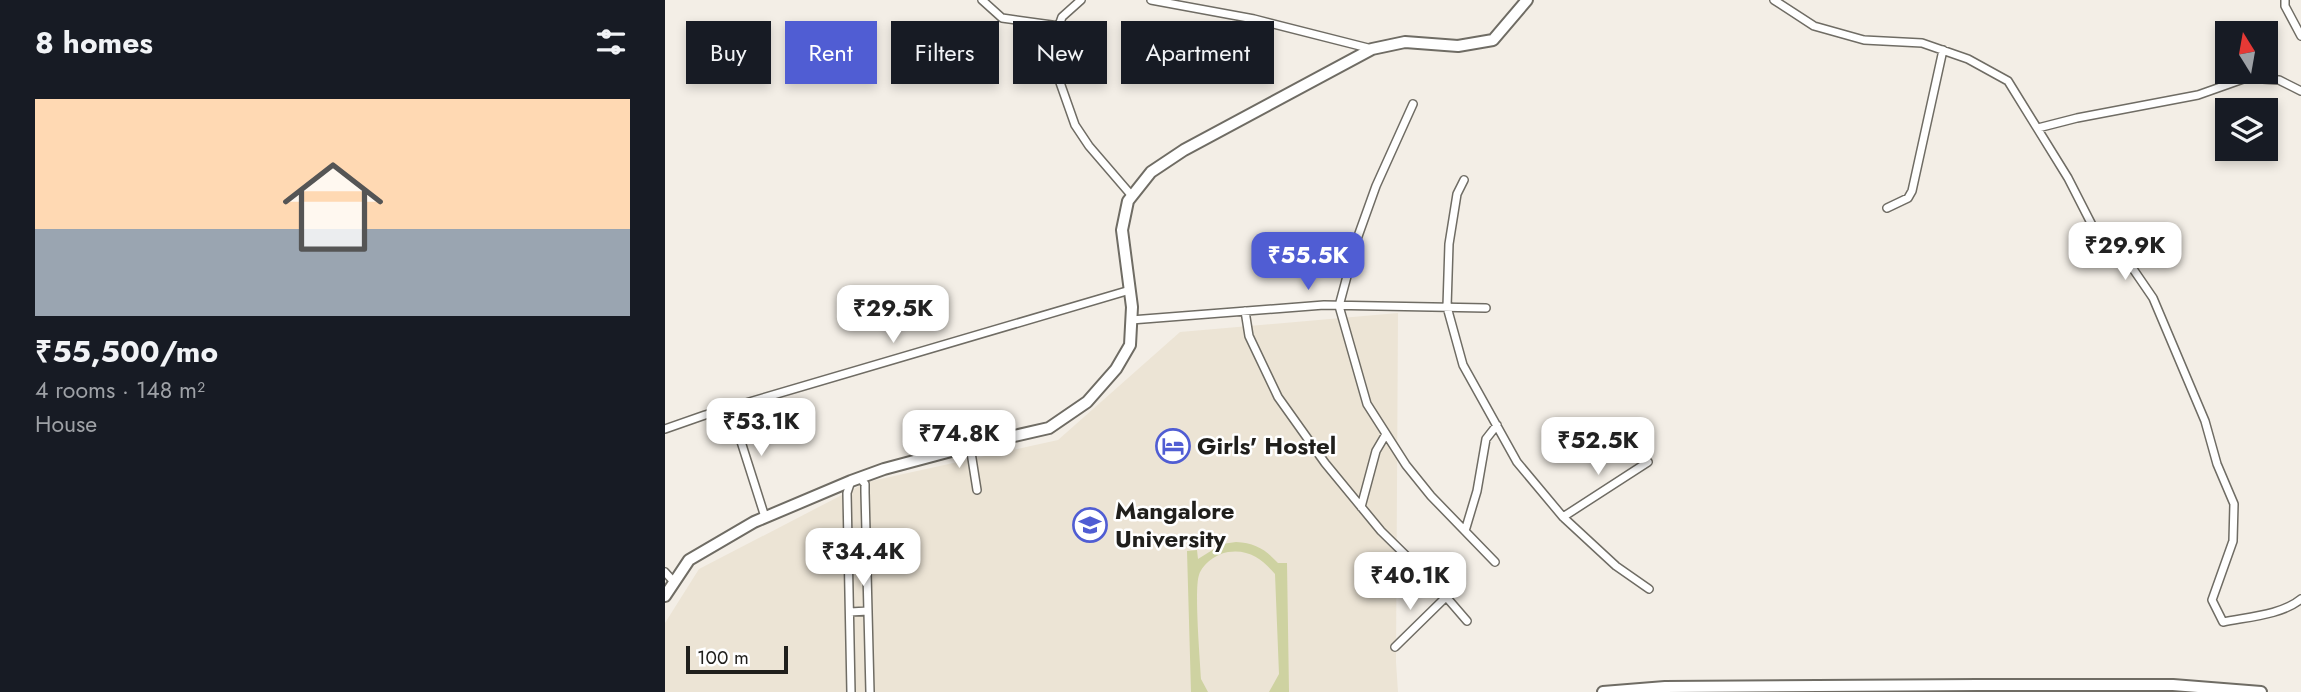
<!DOCTYPE html>
<meta charset="utf-8">
<style>
body{margin:0;font-family:Jost,sans-serif;background:#242831;color:#f1f3f6;height:100vh;display:flex;flex-direction:column;font-size:26px;white-space:nowrap}
*{box-sizing:border-box;margin:0}
p{font-size:23px;color:#9ea1a6}
.icon{flex:none;width:38px;height:38px;fill:none;stroke:currentColor;stroke-width:2;stroke-linecap:round;stroke-linejoin:round}
.map{position:relative;flex:1;overflow:hidden}
.side{display:flex;flex-direction:column;background:#171b24;width:665px}
.side>*{flex:none}
.top-card{position:absolute;left:21px;top:21px;width:665px;height:63px;display:flex;gap:14px}
.needle{width:46px;rotate:349deg}
.tools{position:absolute;left:1550px;top:21px;display:grid;gap:14px}
.tools a{display:grid;place-items:center;width:63px;height:63px;border-radius:0px;background:#171b24;box-shadow:0 4px 10px #0003;font-size:35px}
.scale{position:absolute;left:21px;bottom:18px;width:102px;box-sizing:border-box;padding-left:7px;border:4px solid #201f1c;border-top:0;font-size:19px;line-height:24px;white-space:nowrap;color:#201f1c;-webkit-text-stroke:5px #fff;paint-order:stroke}
.price{position:absolute;translate:-50% -60px;padding:0 16px;border-radius:14px;background:#fff;color:#222;font-size:23px;line-height:46px;filter:drop-shadow(0 2px 4px #0008)}
.price::after{content:'';position:absolute;left:50%;top:42px;width:21px;height:16px;margin-left:-10px;background:inherit;clip-path:polygon(0 0,100% 0,50% 100%)}
.price.active{background:#505dd3;color:#fff}
ul{padding:0;list-style:none}
li{display:grid;align-content:center;gap:14px;height:371px;padding:0 35px}
li span{display:grid;place-items:center;height:217px;border-radius:0px;color:#555}
li>.icon{margin-inline-start:auto}
span .icon{width:126px;height:126px;fill:#fffc;stroke-width:1}
li b{font-size:30px}
h2{display:flex;justify-content:space-between;align-items:center;height:84px;padding:0 35px;font-size:30px}
.chip{padding:0 24px;border-radius:0px;background:#171b24;box-shadow:0 4px 10px #0003;font-size:24px;line-height:63px}
.chip.active{background:#505dd3;color:#fff}
main{display:flex;flex:1;min-height:0}
.map>svg:first-child{display:block}
.built{fill:#ece4d5}
.green{fill:#ced2a1}
.lines{fill:none;stroke-linecap:round;stroke-linejoin:round}
.minor-casing{stroke:#6f6c64;stroke-width:10}
.secondary-casing{stroke:#6f6c64;stroke-width:14}
.minor{stroke:#fff;stroke-width:7}
.secondary{stroke:#fff;stroke-width:10}
.labels{text-anchor:middle;stroke-width:5;stroke-linejoin:round;paint-order:stroke}
.poi-label{font-size:24px;font-weight:bold;fill:#201f1c;stroke:#fff;text-anchor:start}
</style>
<main>
<section class="side">
<h2>8 homes<svg class="icon" aria-label="filters" viewBox="0 0 24 24"><path d="M4 7h16M4 17h16"/><circle cx="9" cy="7" r="2"/><circle cx="15" cy="17" r="2"/></svg></h2>
<ul>
<li><span style="background:linear-gradient(#ffd9b3 60%,#9aa5b1 0)"><svg class="icon" aria-label="home" viewBox="0 0 24 24"><path d="M3 11l9-7 9 7M6 9v11h12V9"/></svg></span><div><b>₹55,500/mo</b><p>4 rooms · 148 m²</p><p>House</p></div></li>
</ul>
</section>
<div class="map">
<svg width="1636" height="692" viewBox="0 0 1636 692">
<rect width="100%" height="100%" fill="#f3eee6"/>
<path class="built" d="M733,313L731,662L733,692H0V623L34,569L202,482L393,440L515,332Z"/>
<path class="green" d="M571,542C590,543 600,549 613,563H622L624,692H604L614,674L610,574C597,559 584,549 563,552C552,554 538,563 534,575C529,589 535,659 536,679L543,692H526L522,551L532,550L533,559L557,544Z"/>
<g class="lines">
<g class="minor-casing">
<path id="minor" d="M317,0L337,18L394,26
M416,0L397,17L389,40L392,74L410,125L424,146L467,196
M486,0L589,19L707,49
M1109,0L1149,26L1199,40L1257,43L1303,59L1343,81L1403,178L1427,225L1464,263L1488,298L1540,421L1552,464L1569,504L1568,541L1547,600L1558,622C1582,617 1617,615 1636,599
M1620,0V6L1636,36
M748,104L711,186L692,239L674,306L702,404L741,465L766,496L830,562
M1373,128L1412,118L1533,95L1581,78L1614,80L1636,91
M799,180L792,194L784,244L782,307L798,365L852,462L898,517L951,566L984,589
M1222,208L1243,198L1247,191L1278,50
M580,311L584,336L613,397L660,463L716,531L770,584L802,621
M466,320L659,305L821,308
M65,407L100,517
M0,429L40,415L465,290
M305,446L312,490
M195,478L200,484V492L205,692
M186,481L182,493L186,692
M696,507L711,451L721,434
M898,517L983,462
M800,531L812,491L821,439L832,425
M0,572L9,582
M185,612L203,611
M730,647L780,598"/>
</g>
<g class="secondary-casing">
<path id="secondary" d="M0,596L24,560L89,522L186,481L219,469L305,446L384,428L422,402L451,369L465,345L467,307L457,230L463,201L486,172L519,150L707,49L740,42L793,46L828,40L862,0
M938,692L1000,687L1312,685H1508L1596,692"/>
</g>
<use href="#minor" class="minor"/>
<use href="#secondary" class="secondary"/>
</g>
<defs>
<g id="hotel-ring" transform="scale(1.75)"><circle r="9.5" fill="#fff" stroke="#505dd3" stroke-width="1.5"/><path d="M-6-4.5h1.5V1H6V5H4.5V3h-9V5H-6ZM-4 0a1.8 1.8 0 1 1 3.6 0ZM.5 0V-2.5h3Q6-2.5 6 0Z" fill="#505dd3"/></g>
<g id="university-ring" transform="scale(1.75)"><circle r="9.5" fill="#fff" stroke="#505dd3" stroke-width="1.5"/><path d="M0-5L7-2L0 1L-7-2ZM-4 1L0 2.5L4 1V4Q0 6-4 4Z" fill="#505dd3"/></g>
</defs>
<g fill-rule="evenodd">
<use href="#hotel-ring" x="508" y="446"/>
<use href="#university-ring" x="425" y="525"/>
</g>
<g class="labels">
<g class="poi-label">
<text x="532" y="454">Girls' Hostel</text>
<text x="450" y="519">Mangalore<tspan x="450" dy="28">University</tspan></text>
</g>
</g>
</svg>
<div class="tools">
<a><svg class="needle" viewBox="-14 -14 28 28"><path d="M0-13l5 13h-10z" fill="#e53935"/><path d="M0 13l5-13h-10z" fill="#9ea1a6"/></svg></a>
<a><svg class="icon" aria-label="layers" viewBox="0 0 24 24"><path d="M12 4l9 5-9 5-9-5zM3 14l9 5 9-5"/></svg></a>
</div>
<div class="scale">100 m</div>
<b class="price" style="left:1460px;top:282px">₹29.9K</b>
<b class="price active" style="left:643px;top:292px">₹55.5K</b>
<b class="price" style="left:228px;top:345px">₹29.5K</b>
<b class="price" style="left:96px;top:458px">₹53.1K</b>
<b class="price" style="left:294px;top:470px">₹74.8K</b>
<b class="price" style="left:933px;top:477px">₹52.5K</b>
<b class="price" style="left:198px;top:588px">₹34.4K</b>
<b class="price" style="left:745px;top:612px">₹40.1K</b>
<div class="top-card">
<a class="chip">Buy</a>
<a class="chip active">Rent</a>
<a class="chip">Filters</a>
<a class="chip">New</a>
<a class="chip">Apartment</a>
</div>
</div>
</main>
